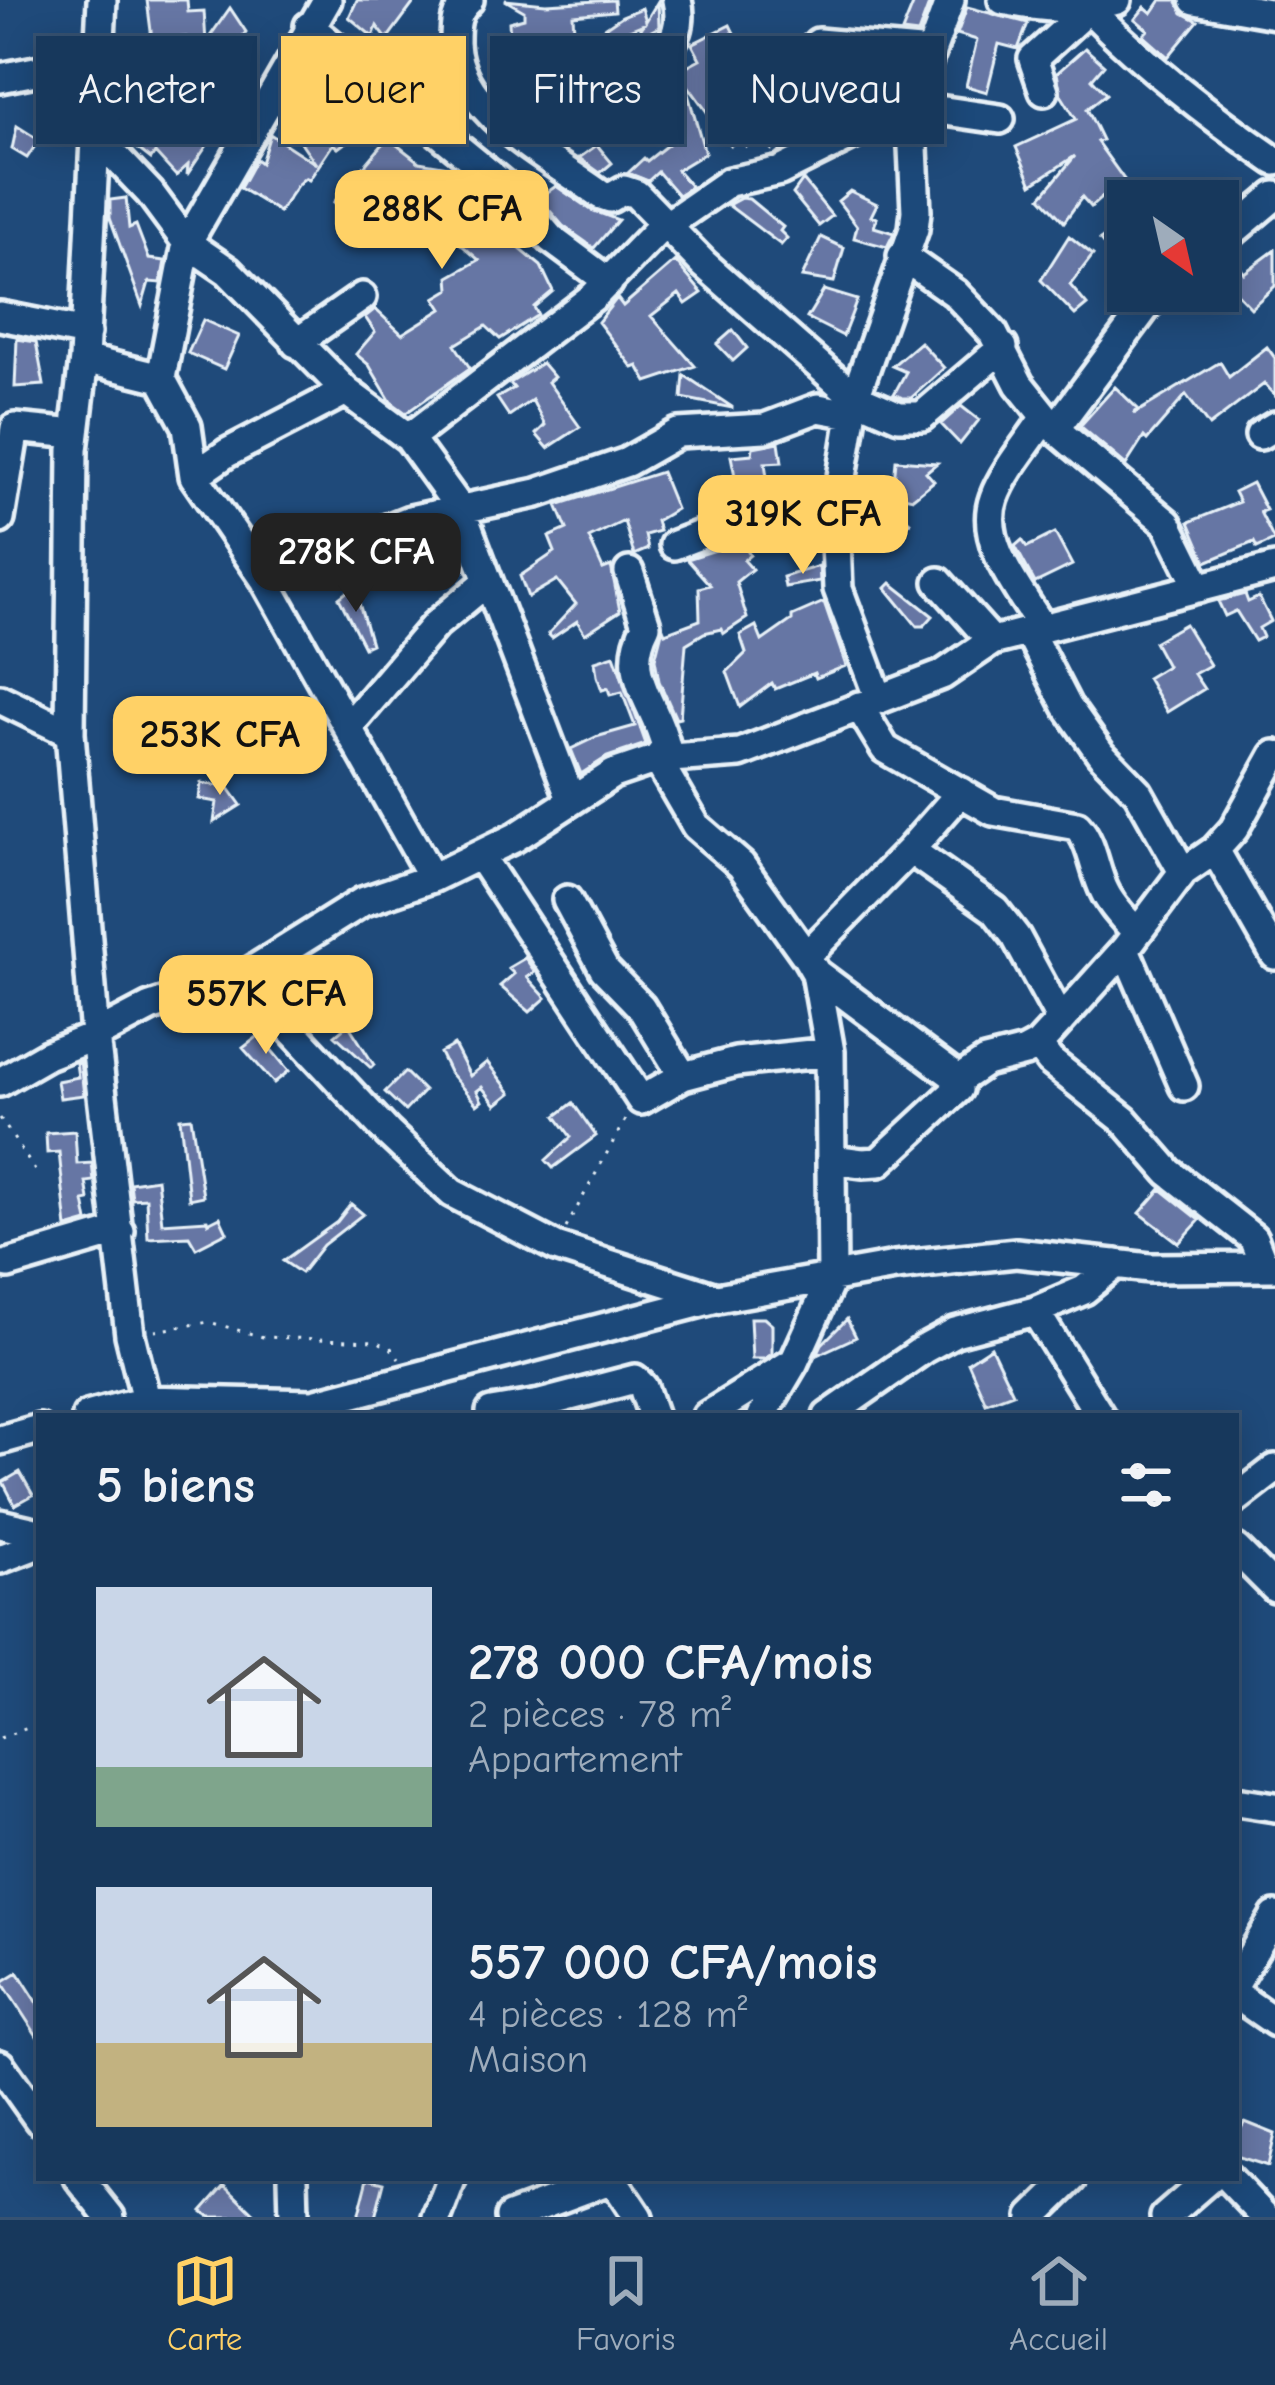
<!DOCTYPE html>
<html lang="fr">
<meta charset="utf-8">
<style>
body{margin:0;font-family:"Comic Neue",sans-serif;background:#203f62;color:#f1f3f6;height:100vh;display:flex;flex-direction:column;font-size:45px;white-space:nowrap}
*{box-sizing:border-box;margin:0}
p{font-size:39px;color:#9eacbb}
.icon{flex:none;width:66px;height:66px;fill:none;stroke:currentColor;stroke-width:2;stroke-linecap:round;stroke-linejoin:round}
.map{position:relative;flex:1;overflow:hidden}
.details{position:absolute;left:36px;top:1413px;width:1203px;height:768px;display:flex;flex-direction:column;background:#17385c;border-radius:0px;box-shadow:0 6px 30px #0003,0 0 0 3px #365272}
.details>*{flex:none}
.guide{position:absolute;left:36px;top:36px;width:1203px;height:108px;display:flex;gap:24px}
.needle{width:78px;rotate:146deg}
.tools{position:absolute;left:1107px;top:180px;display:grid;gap:24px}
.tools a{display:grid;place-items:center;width:132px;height:132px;border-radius:0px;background:#17385c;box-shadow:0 6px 30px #0003,0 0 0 3px #365272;font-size:60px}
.price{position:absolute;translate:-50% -102px;padding:0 27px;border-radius:24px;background:#ffd166;color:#111;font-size:39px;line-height:78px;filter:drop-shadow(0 3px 6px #0008)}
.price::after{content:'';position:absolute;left:50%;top:72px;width:36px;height:27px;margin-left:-18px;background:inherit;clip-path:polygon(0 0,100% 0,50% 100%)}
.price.current{background:#222;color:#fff}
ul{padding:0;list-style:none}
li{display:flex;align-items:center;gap:36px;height:300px;padding:0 60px}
li span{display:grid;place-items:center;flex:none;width:336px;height:240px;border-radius:0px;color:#555}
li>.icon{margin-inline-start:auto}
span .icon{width:144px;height:144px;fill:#fffc;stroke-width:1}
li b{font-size:51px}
h2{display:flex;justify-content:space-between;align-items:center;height:144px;padding:0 60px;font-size:51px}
.pill{padding:0 42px;border-radius:0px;background:#17385c;box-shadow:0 6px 30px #0003,0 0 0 3px #365272;font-size:42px;line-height:108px}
.pill.current{background:#ffd166;color:#111}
.dock{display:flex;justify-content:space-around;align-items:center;height:168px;border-top:3px solid #365272;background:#17385c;font-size:33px;color:#9eacbb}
.dock a{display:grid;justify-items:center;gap:6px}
.dock .current{color:#ffd166}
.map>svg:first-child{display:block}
.building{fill:#6676a4;stroke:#e8f1f8;stroke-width:3}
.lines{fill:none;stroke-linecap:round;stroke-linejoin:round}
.minor-casing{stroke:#e8f1f8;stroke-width:36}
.path{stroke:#e8f1f8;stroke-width:3;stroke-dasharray:3 9;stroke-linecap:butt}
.minor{stroke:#1f4a7a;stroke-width:27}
</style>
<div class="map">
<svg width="1275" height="2217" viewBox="0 0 1275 2217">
<rect width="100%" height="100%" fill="#1f4a7a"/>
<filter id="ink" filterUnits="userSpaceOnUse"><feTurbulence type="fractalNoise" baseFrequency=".00833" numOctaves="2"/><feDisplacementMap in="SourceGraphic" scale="24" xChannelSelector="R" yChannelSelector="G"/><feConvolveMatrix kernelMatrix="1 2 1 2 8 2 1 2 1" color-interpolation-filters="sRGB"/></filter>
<g filter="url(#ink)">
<path class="building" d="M147,0H187L188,12L204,11L206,42L230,8L246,32L240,40L244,43L231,61L235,67L225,80L199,61L205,51L189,52L186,37L152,39Z
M357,0H416L387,39L377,26L373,37L349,17Z
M505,0L546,4L614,0L615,11L573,15L574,31L510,40L509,22L524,18V11Z
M915,0L930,2L918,34L902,32Z
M1161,0H1176L1183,13L1198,21L1168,57L1143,35L1148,30L1135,19L1145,7L1152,13Z
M658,1L659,27L634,40L644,24L593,45L590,38L622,16L642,8L646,21Z
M967,7L1028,23L1018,49L999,44L987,92L966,86L977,40L957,34Z
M730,25L752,70L760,66L769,82L748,99L778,115L798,101L788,86L802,75L830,62L850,64L854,78L844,83L855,113L780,151L778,147L772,150L760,136L746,146L742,138L731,145L684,80L705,153L677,170L691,187L678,195L658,172L648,181L628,173L644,158L647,161L671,142L644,94L654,87L618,66L628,49L652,74L668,76L700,59L692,44Z
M1085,48L1104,65L1092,79L1106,94L1087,109L1102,140L1097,142L1128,185V218L1108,192L1091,207L1082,197L1064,222L1041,197L1075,156L1032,184L1016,147L1076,119L1061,95L1057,73Z
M300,109L324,128L336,115L353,137L338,148L333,144L309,180L305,178L298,184L279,212L240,188L256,159L261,163L270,134L316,164L285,119Z
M156,119L193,143L198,120L215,127L211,133L214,135L187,175L188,165L176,176L155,153L151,159L129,142L139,128L152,137Z
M17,126L39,140L27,158L12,149Z
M388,138L419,162L454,168L492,199L516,233L509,240L541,266L553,291L534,307L538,315L500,339L486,326L455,345L470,368L406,413L391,402L369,365L356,354L375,332L365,317L375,309L402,334L442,309L435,298L450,289L449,277L479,260L447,232L442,238L420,214L400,229L388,210L369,232L334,202Z
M597,145L612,163L600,173L579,158Z
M803,180L832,216L819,226L793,194Z
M556,186L591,210L618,220L594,248L563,226L539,198Z
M850,191L877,204L871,216L877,218L874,227L894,233L887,247L854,238L857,226L838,201Z
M126,198L129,228L136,225L149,259L165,261L161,283L149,282L142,306L110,218V200Z
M741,198L749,199L783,227L780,231L787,238L781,245L728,205Z
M1128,220V247L1113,257L1100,240Z
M1069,236L1093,255L1070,285L1087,305L1075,315L1041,280Z
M821,237L844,248L834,282L802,277Z
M1275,250V286L1251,308L1222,278L1238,264L1244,273Z
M675,261L702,293L686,304L679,294L651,316L695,366L647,382L638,366L633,368L598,322L617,298L623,306Z
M824,290L857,300L843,336L807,318Z
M203,320L239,336L224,369L188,353Z
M733,330L747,348L733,361L717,344Z
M17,339L36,342L44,385L15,387Z
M920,342L944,368L911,398H903L894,394L906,372L892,366Z
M1267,347L1275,358V396L1264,384L1209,426L1186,395L1147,440L1144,437L1126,465L1080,426L1115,387L1138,409L1134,414L1220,362L1229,377Z
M542,363L554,377L548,382L580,427L548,448L536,434L545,425L532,400L509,416L497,398L514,388L510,383Z
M684,375L732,407V408L682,398Z
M961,406L979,420L960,444L941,424Z
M779,442L782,462L765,463L767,477L751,481L754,503L741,506L731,456L752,454L753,447Z
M896,460L937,463L926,472L934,481L913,498L893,494Z
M661,472L676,509L656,521L659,531L645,535L648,549L634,555L624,521L589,538L603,569L611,566L620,611L585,634L577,621L552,638L548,634L576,604L557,580L528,597L520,576L555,552L549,537L567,529L557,505Z
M1252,483L1266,510L1260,512L1274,540L1257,548L1254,542L1206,562L1189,522L1239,502L1234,492Z
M894,507L910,522L895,538L879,524Z
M1055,533L1072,565L1035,583L1015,546L1022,540L1027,547Z
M741,542L750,555L744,560L752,569L736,582L747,618L723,634L721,629L704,633L686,644L680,718L676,719L659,681L655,659L663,628L665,633L700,620L699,588L710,585L687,559Z
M819,566L820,581L785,587L783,577Z
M891,583L933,616L924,626H917L886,588Z
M354,586L371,644L364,647L339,598Z
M1245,594L1248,602L1259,597L1271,621L1259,628L1263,637L1255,641L1236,611L1225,616L1218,601Z
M824,602L846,666L816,678L814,673L775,689L772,683L740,707L727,672L746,653L740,635L756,626L762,641L792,620V616Z
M1185,624L1210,665L1194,674L1204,689L1167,712L1147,678L1167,666L1154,642Z
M614,655L646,744L607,757L581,774L571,749L596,737L635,726L622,692L610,695L608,688L602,690L597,676L595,661Z
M221,777L241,805L214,822L217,802L199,799L201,783L220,786Z
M525,958L535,972L527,977L546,998L530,1012L500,986L514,974L508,968Z
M348,1024L374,1065L371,1068L335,1035Z
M266,1030L275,1042L269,1047L289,1071L274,1083L243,1048Z
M454,1045L470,1076L487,1062L511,1093L496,1105L482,1087L477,1091L482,1101L477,1105L449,1072L440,1053Z
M80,1061L84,1095L60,1098L57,1081L78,1077L76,1063Z
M405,1072L424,1091L405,1111L385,1092Z
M573,1103L596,1136L553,1168L546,1160L571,1137L556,1116Z
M191,1117L203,1196L189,1199L180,1118Z
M75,1131L77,1164L92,1163L94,1181L86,1182L89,1200L84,1201L88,1222L67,1228L59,1152L47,1153L46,1133Z
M157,1179L162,1223L207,1220L208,1223L220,1217L227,1232L196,1248L189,1236L148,1238L146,1198L132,1199L130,1183Z
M1161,1189L1200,1220L1179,1243L1140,1213Z
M351,1204L363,1214L323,1245L301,1273L283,1261L337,1222Z
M750,1318H764L772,1325V1354L764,1359H752Z
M847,1319L856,1337L817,1355L822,1344Z
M991,1347L1013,1393L986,1403L968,1362Z
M20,1472L33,1495L15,1505L3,1482Z
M18,1972L39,2005V2039L2,1982Z
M1245,2122L1275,2134L1268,2166L1236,2156V2136Z
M368,2178L384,2182L375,2217H358Z
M225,2185L258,2217H210L202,2211Z"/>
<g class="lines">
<g class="minor-casing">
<path id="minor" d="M102,0L84,359L73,450L70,733L95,1036L130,1335L150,1416
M469,0C455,13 455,24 455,43C458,113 549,157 601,195L610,198L624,190L636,194L704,264L855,397L899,416H922L1003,347
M1003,0C1043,8 1077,12 1117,0
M1082,0C1130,55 1214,119 1275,161
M1195,0L1275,14
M309,26L508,189L551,239L609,282
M818,43L931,53
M661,59C675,39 683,25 677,0
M0,78L101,58
M99,80L166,88L254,123
M1044,91L1033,59L1089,8
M93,133L150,193L187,243L228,271L346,391L409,438
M1218,244L1275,196
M902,256L955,293L993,333L1019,384L1055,429L1167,523L1199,588
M0,316L86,333
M296,343L362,297
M84,359L161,378L187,243L327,0
M161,378L187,426L194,476L227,453L346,391
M1055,429L1148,304L1163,291
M1260,435L1275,426
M194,476L264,578
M0,519L15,428L75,434
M674,545L718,528L836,507
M629,572L646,625C620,675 655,700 666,747L657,759L696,826L741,865L806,956L816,973L830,1052L832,1278L794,1362L762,1416
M939,582L992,641
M1042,627C1020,591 978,542 994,498C1004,470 1029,442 1045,417
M1029,632L1067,706L1101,754L1138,792L1183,872
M0,699L70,733
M879,699L838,589L835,520L855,397L914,229L916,211L911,106L950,0
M859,706L885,749L993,811L1077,826C1093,843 1094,871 1105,892C1112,907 1126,920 1137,933
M348,727L435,625L488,581
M571,799L461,510L409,438L594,296L654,234L729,182L780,171L911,106L1000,119
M910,850L961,792
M1215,850L1275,955
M480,856L641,1100L683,1076L736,1062L830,1052
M432,878L264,578L410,520L537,493L627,462L678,433L765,428L818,408L851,414
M567,900L604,969L641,1007L683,1076
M1125,949L1184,1086
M806,956L910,850L995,910L1016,937L1061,1020L1038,1045L1050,1061L1124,1120L1169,1172L1253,1238L1264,1266
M816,973L953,1075L958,1089L879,1162L862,1163L832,1159
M242,977L388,1133L452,1193L556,1247L713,1297
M1061,1020L1125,949L1183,872L1215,850L1234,829L1275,755
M957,1081L985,1062L1025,1052L1038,1045
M0,1082L47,1055L95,1036L150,1007L242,977L362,902L432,878L516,837L613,774L657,759L740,753L942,675L992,641L1275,568
M8,1264L120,1231
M1035,1311L1100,1416
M491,1412L540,1404L635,1379L643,1387L653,1416
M87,1416L145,1400L313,1404L717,1298L895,1266L1016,1253L1150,1268L1275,1267
M707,1416L790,1364
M828,1416L924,1349L955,1332L1035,1311L1084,1290L1116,1264
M0,1440L39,1429
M1236,1499L1275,1469
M0,1524L39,1533
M1236,1549L1275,1588
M0,1559L39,1544
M1236,1801L1275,1807
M1236,1981L1275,1916
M1236,1995L1275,2022
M0,2065L39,2120
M79,2178L110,2217
M293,2178L294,2217
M612,2178L638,2217
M1228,2178L1265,2217
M437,2217L452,2178
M510,2217L612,2179
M1033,2217L1073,2178
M1165,2217L1210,2178"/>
</g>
<path class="path" d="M0,1118L36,1172
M566,1228L625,1120
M155,1331L209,1322L263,1337L376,1341L391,1348L399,1359
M0,1738L39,1724"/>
<use href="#minor" class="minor"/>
</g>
</g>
</svg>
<div class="tools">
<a><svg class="needle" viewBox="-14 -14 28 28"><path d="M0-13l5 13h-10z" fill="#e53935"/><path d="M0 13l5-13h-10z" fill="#9eacbb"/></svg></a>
</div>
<b class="price" style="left:442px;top:272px">288K CFA</b>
<b class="price" style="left:803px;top:577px">319K CFA</b>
<b class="price current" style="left:356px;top:615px">278K CFA</b>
<b class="price" style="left:220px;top:798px">253K CFA</b>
<b class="price" style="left:266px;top:1057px">557K CFA</b>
<div class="guide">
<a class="pill">Acheter</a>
<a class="pill current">Louer</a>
<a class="pill">Filtres</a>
<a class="pill">Nouveau</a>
</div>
<section class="details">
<h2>5 biens<svg class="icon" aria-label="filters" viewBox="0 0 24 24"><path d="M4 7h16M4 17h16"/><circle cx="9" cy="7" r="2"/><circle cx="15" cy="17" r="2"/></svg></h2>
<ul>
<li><span style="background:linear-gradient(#c9d6e8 75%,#7fa58c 0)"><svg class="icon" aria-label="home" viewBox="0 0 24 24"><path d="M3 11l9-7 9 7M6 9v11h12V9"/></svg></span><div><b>278 000 CFA/mois</b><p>2 pièces · 78 m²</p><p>Appartement</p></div></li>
<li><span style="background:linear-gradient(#c9d6e8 65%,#c2b280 0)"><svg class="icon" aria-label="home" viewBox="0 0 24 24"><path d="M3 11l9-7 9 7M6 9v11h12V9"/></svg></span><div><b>557 000 CFA/mois</b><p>4 pièces · 128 m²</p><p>Maison</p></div></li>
</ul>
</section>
</div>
<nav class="dock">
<a class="current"><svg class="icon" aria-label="map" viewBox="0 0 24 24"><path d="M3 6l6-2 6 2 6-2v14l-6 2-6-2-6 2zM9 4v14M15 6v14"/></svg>Carte</a>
<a><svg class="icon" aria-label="saved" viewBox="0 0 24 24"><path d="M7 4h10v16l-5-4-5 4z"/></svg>Favoris</a>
<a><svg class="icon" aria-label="home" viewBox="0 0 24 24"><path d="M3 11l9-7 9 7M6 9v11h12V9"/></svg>Accueil</a>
</nav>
